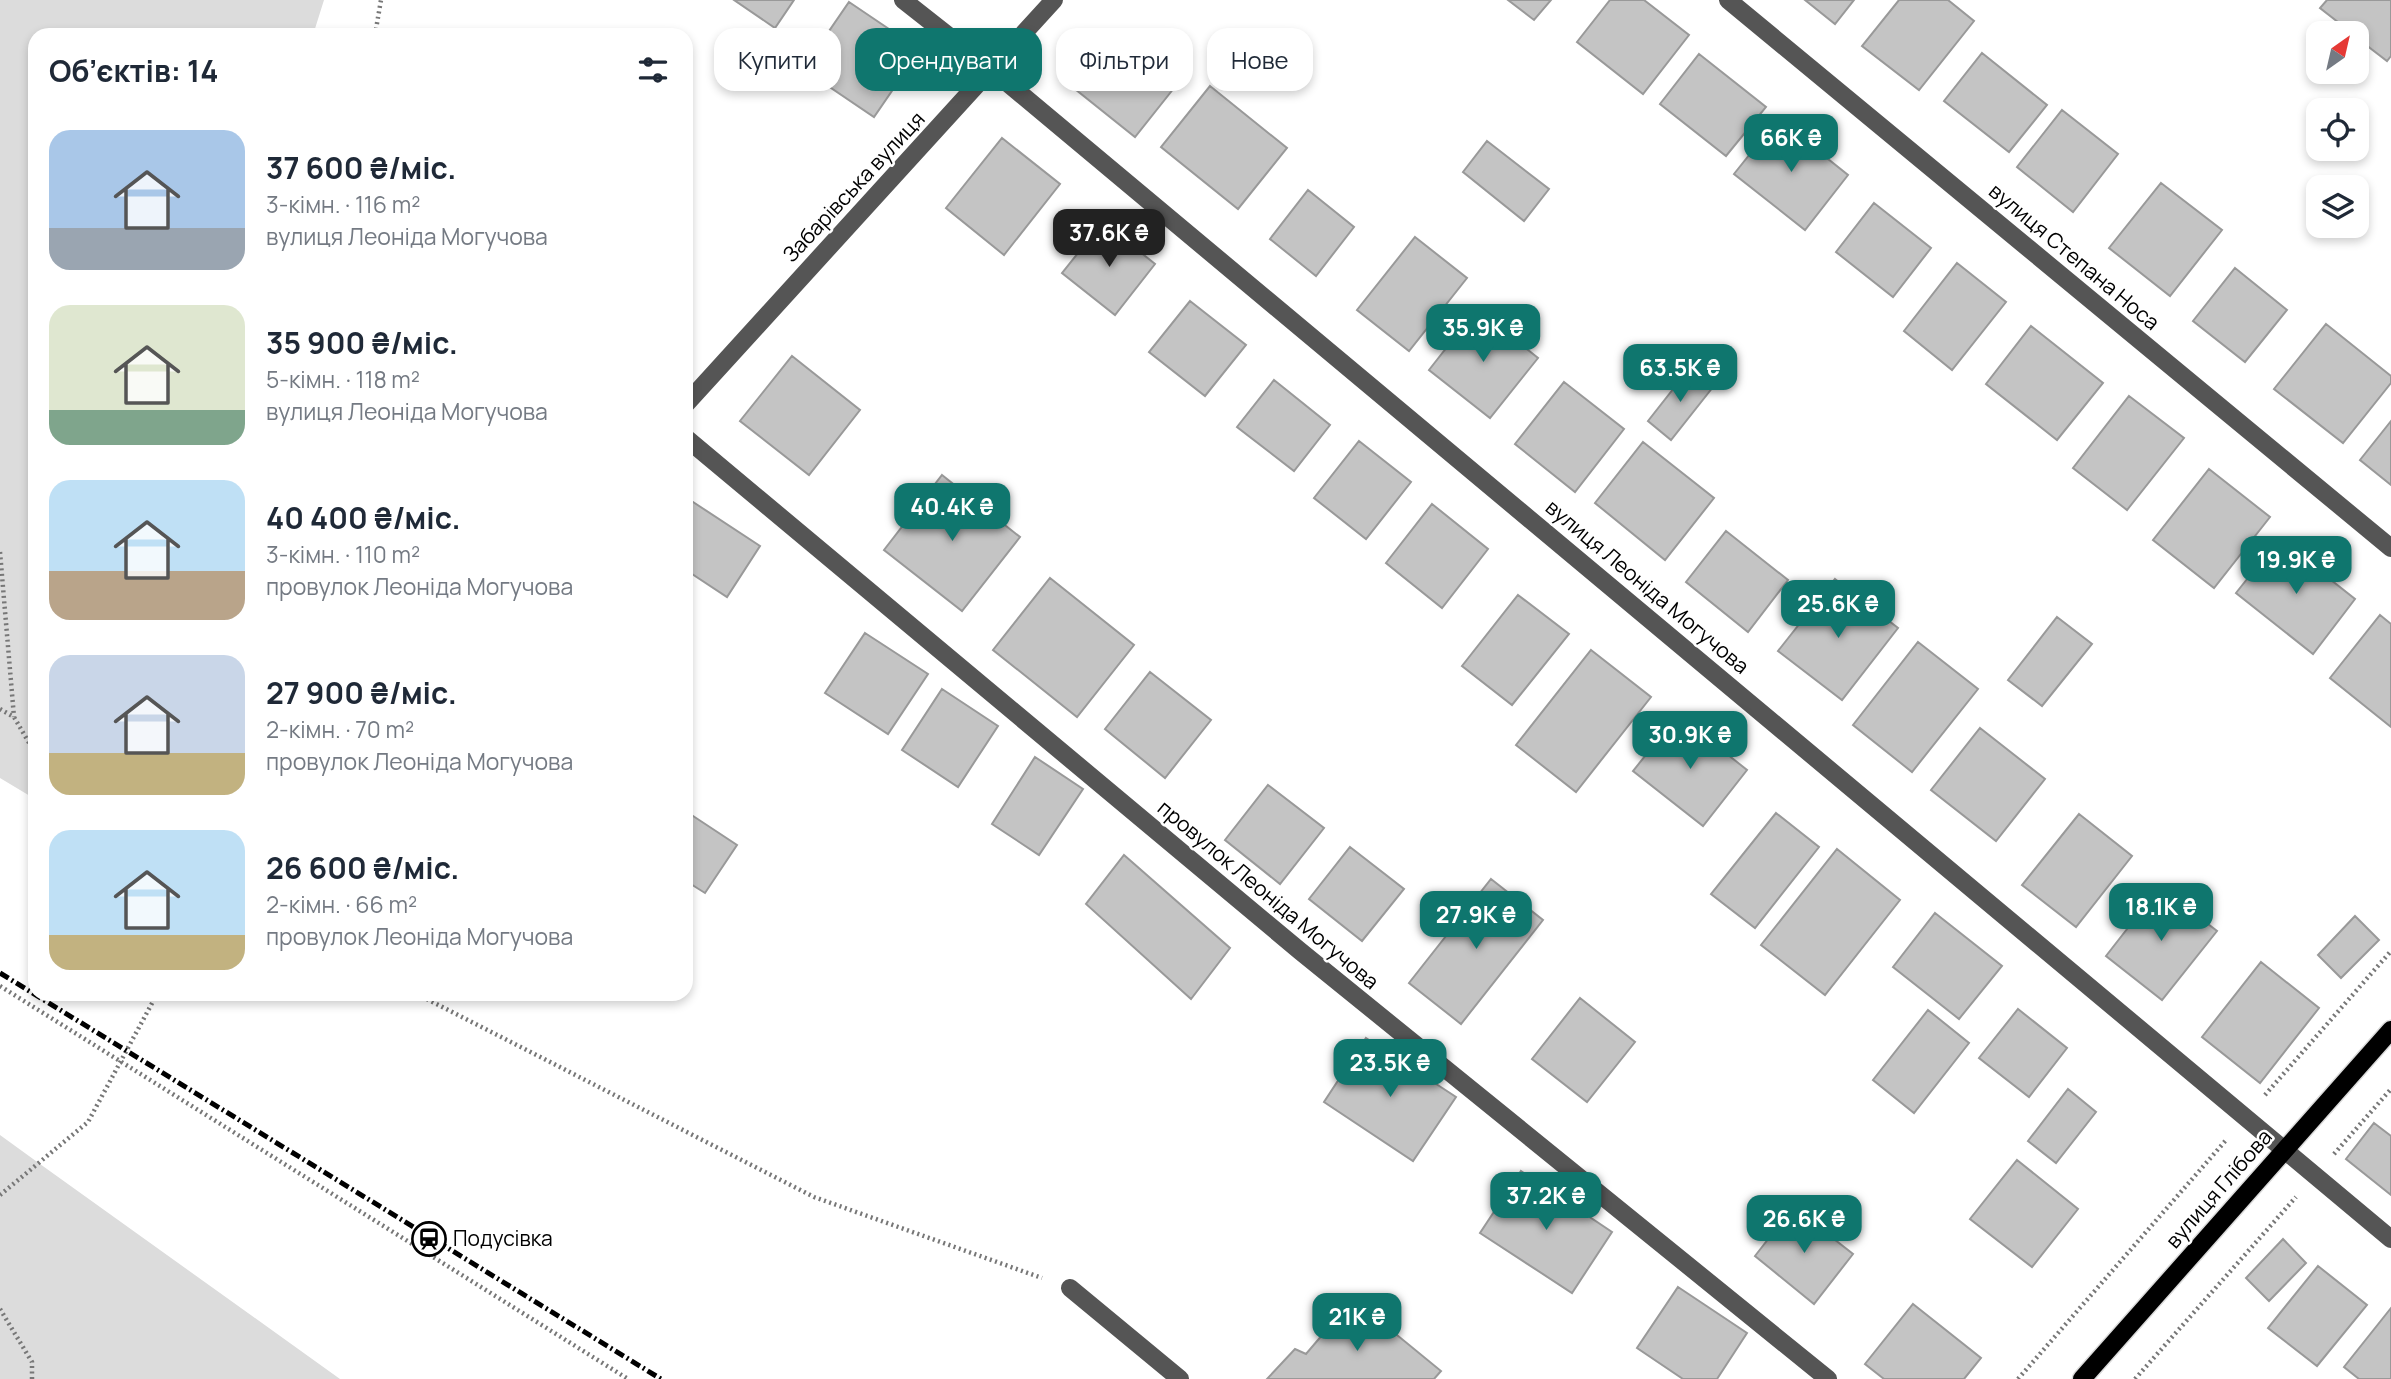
<!DOCTYPE html>
<html lang="uk">
<meta charset="utf-8">
<style>
body{margin:0;font-family:Manrope,sans-serif;background:#f2f2f3;color:#1f2937;height:100vh;display:flex;flex-direction:column;font-size:26px;white-space:nowrap}
*{box-sizing:border-box;margin:0}
p{font-size:23px;color:#747a83}
.icon{flex:none;width:38px;height:38px;fill:none;stroke:currentColor;stroke-width:2;stroke-linecap:round;stroke-linejoin:round}
.map{position:relative;flex:1;overflow:hidden}
.drawer{position:absolute;left:28px;top:28px;width:665px;height:973px;display:flex;flex-direction:column;background:#fff;border-radius:21px;box-shadow:0 4px 10px #0003}
.drawer>*{flex:none}
.top-card{position:absolute;left:714px;top:28px;width:665px;height:63px;display:flex;gap:14px}
.needle{width:46px;rotate:34deg}
.tools{position:absolute;left:2306px;top:21px;display:grid;gap:14px}
.tools a{display:grid;place-items:center;width:63px;height:63px;border-radius:14px;background:#fff;box-shadow:0 4px 10px #0003;font-size:35px}
.price{position:absolute;translate:-50% -60px;padding:0 16px;border-radius:14px;background:#0f766e;color:#fff;font-size:23px;line-height:46px;filter:drop-shadow(0 2px 4px #0008)}
.price::after{content:'';position:absolute;left:50%;top:42px;width:21px;height:16px;margin-left:-10px;background:inherit;clip-path:polygon(0 0,100% 0,50% 100%)}
.price.selected{background:#222;color:#fff}
ul{padding:0;list-style:none}
li{display:flex;align-items:center;gap:21px;height:175px;padding:0 21px}
li span{display:grid;place-items:center;flex:none;width:196px;height:140px;border-radius:21px;color:#555}
li>.icon{margin-inline-start:auto}
span .icon{width:84px;height:84px;fill:#fffc;stroke-width:1}
li b{font-size:30px}
h2{display:flex;justify-content:space-between;align-items:center;height:84px;padding:0 21px;font-size:30px}
.pill{padding:0 24px;border-radius:21px;background:#fff;box-shadow:0 4px 10px #0003;font-size:24px;line-height:63px}
.pill.selected{background:#0f766e;color:#fff}
.map>svg:first-child{display:block}
.green{fill:#dcdcdc}
.building{fill:#c4c4c4;stroke:#999;stroke-width:2}
.lines{fill:none;stroke-linecap:round;stroke-linejoin:round}
.major-casing{stroke:#dbdbdb;stroke-width:21}
.path{stroke:#777;stroke-width:4.5;stroke-dasharray:2 3.5;stroke-linecap:butt}
.minor{stroke:#555;stroke-width:18}
.major{stroke:#000;stroke-width:18}
.rail{stroke:#000;stroke-width:5;stroke-dasharray:10 3.5 2 3.5;stroke-linecap:butt}
.labels{text-anchor:middle;stroke-width:5;stroke-linejoin:round;paint-order:stroke}
.street-label{font-size:21px;fill:#000;stroke:#fff}
.poi-label{font-size:21px;fill:#000;stroke:#fff;text-anchor:start}
</style>
<div class="map">
<svg width="2391" height="1379" viewBox="0 0 2391 1379">
<rect width="100%" height="100%" fill="#fff"/>
<path class="green" d="M0,0H324L313,35H35V799L0,778Z
M0,1135L40,1164L340,1379H0Z"/>
<path class="building" d="M734,0H794L775,28Z
M1508,0H1551L1534,20Z
M1610,0H1644L1689,35L1643,94L1577,42Z
M1805,0H1854L1835,24Z
M1899,0H1948L1974,21L1919,90L1862,46Z
M2327,0H2391V56L2387,61L2357,38V33H2352L2320,8Z
M849,2L920,50L874,117L803,69Z
M1113,31L1178,83L1135,137L1070,85Z
M1982,53L2047,105L2009,152L1944,101Z
M1699,54L1766,107L1726,156L1660,104Z
M1210,86L1287,148L1238,209L1161,147Z
M2062,110L2118,154L2073,212L2017,167Z
M1778,119L1848,175L1805,230L1734,174Z
M1002,138L1060,184L1004,255L946,208Z
M1487,141L1549,189L1524,221L1463,172Z
M2161,183L2222,230L2170,296L2109,248Z
M1308,190L1354,227L1316,276L1270,239Z
M1874,203L1931,248L1893,297L1836,252Z
M1103,222L1155,264L1115,315L1062,273Z
M1415,237L1467,278L1409,351L1357,310Z
M1957,263L2006,302L1952,370L1904,331Z
M2235,268L2287,310L2245,362L2193,321Z
M1190,301L1246,345L1205,396L1149,352Z
M1477,309L1538,358L1490,418L1429,370Z
M2326,324L2391,376V383L2343,443L2274,389Z
M2031,326L2103,383L2057,440L1986,384Z
M792,356L860,410L809,475L740,421Z
M1689,369L1713,387L1671,440L1648,421Z
M1274,380L1330,425L1294,471L1237,427Z
M1564,382L1624,429L1575,492L1515,444Z
M2129,396L2184,438L2127,510L2073,468Z
M2391,421V485L2360,460Z
M1359,441L1411,482L1366,539L1314,498Z
M1643,442L1714,498L1665,560L1595,503Z
M2209,469L2270,517L2214,588L2153,540Z
M942,475L1020,537L962,611L884,550Z
M690,500L760,546L727,597L686,570V506Z
M1432,504L1488,549L1442,608L1386,563Z
M1726,531L1788,580L1748,632L1686,582Z
M2279,539L2355,599L2313,654L2236,593Z
M1050,578L1134,645L1077,717L993,650Z
M1835,579L1898,628L1842,700L1778,651Z
M1518,595L1569,634L1512,705L1462,666Z
M2380,615L2391,624V727L2330,678Z
M2057,617L2092,644L2042,706L2008,680Z
M865,633L928,674L888,734L825,693Z
M1918,642L1978,689L1912,772L1853,725Z
M1591,650L1651,697L1576,792L1516,745Z
M1150,672L1211,720L1165,778L1105,729Z
M942,689L998,726L958,787L902,750Z
M1678,715L1747,770L1703,826L1633,771Z
M1980,728L2045,779L1996,841L1931,790Z
M1035,757L1083,789L1039,855L992,824Z
M1268,785L1324,828L1280,884L1225,840Z
M687,812L737,845L705,893L686,881Z
M1776,813L1819,847L1755,928L1711,894Z
M2079,814L2132,856L2076,927L2022,885Z
M1350,847L1404,889L1362,941L1309,899Z
M1837,849L1900,900L1825,995L1761,945Z
M1124,855L1230,948L1191,999L1086,904Z
M1491,879L1543,920L1461,1024L1409,983Z
M2160,887L2217,931L2162,1000L2106,956Z
M1935,913L2002,966L1959,1019L1893,967Z
M2355,916L2379,940L2341,978L2318,955Z
M2261,962L2319,1008L2260,1083L2202,1037Z
M1580,998L1635,1042L1587,1102L1532,1059Z
M2018,1009L2067,1048L2029,1097L1979,1058Z
M1928,1010L1969,1043L1914,1113L1873,1080Z
M1366,1038L1456,1097L1413,1161L1324,1102Z
M2068,1089L2096,1112L2056,1163L2028,1141Z
M2374,1123L2391,1136V1195L2346,1159Z
M2017,1160L2078,1209L2032,1267L1970,1219Z
M1521,1171L1612,1232L1572,1293L1480,1233Z
M1793,1207L1853,1254L1814,1304L1755,1256Z
M2283,1239L2306,1263L2269,1301L2246,1278Z
M2318,1266L2367,1305L2317,1366L2268,1328Z
M1678,1287L1747,1333L1717,1379H1683L1637,1348Z
M1353,1299L1441,1371L1434,1379H1267L1295,1349L1306,1354Z
M1913,1304L1981,1358L1964,1379H1884L1865,1364Z
M2391,1308V1379H2359L2344,1367Z"/>
<g class="lines">
<g class="major-casing">
<path id="major" d="M2082,1379L2391,1030"/>
</g>
<path class="path" d="M375,35L381,0
M0,552L14,717
M0,709L14,717L35,753
M0,986L628,1379
M417,994L814,1197L1042,1278
M2265,1095L2391,951
M2334,1154L2391,1089
M0,1195L88,1122L157,994
M0,1309L32,1362V1379
M2018,1379L2227,1139
M2135,1379L2296,1197"/>
<path class="minor" d="M903,0L992,70L2391,1239
M1728,0L2391,548
M686,404L1054,0
M686,438L1300,951L1828,1379
M1070,1288L1180,1379"/>
<use href="#major" class="major"/>
<path class="rail" d="M0,973L661,1379"/>
</g>
<defs>
<g id="station-ring" transform="scale(1.75)"><circle r="9.5" fill="#fff" stroke="#000" stroke-width="1.5"/><path d="M-3-6H3Q5-6 5-4V2Q5 4 3 4L4.5 6H3L1.5 4h-3L-3 6H-4.5L-3 4Q-5 4-5 2V-4Q-5-6-3-6ZM-3.5-4v3h7v-3ZM-3.5 1v1.5H-2V1ZM2 1v1.5H3.5V1Z" fill="#000"/></g>
</defs>
<g fill-rule="evenodd">
<use href="#station-ring" x="429" y="1239"/>
</g>
<g class="labels">
<g class="street-label">
<text transform="translate(854 187) rotate(-47)" y="7">Забарівська вулиця</text>
<text transform="translate(2074 257) rotate(40)" y="7">вулиця Степана Носа</text>
<text transform="translate(1647 587) rotate(40)" y="7">вулиця Леоніда Могучова</text>
<text transform="translate(1268 895) rotate(40)" y="7">провулок Леоніда Могучова</text>
<text transform="translate(2219 1189) rotate(-49)" y="7">вулиця Глібова</text>
</g>
<g class="poi-label">
<text x="453" y="1246">Подусівка</text>
</g>
</g>
</svg>
<div class="tools">
<a><svg class="needle" viewBox="-14 -14 28 28"><path d="M0-13l5 13h-10z" fill="#e53935"/><path d="M0 13l5-13h-10z" fill="#747a83"/></svg></a>
<a><svg class="icon" aria-label="locate" viewBox="0 0 24 24"><circle cx="12" cy="12" r="6"/><path d="M12 2v4M12 18v4M2 12h4M18 12h4"/></svg></a>
<a><svg class="icon" aria-label="layers" viewBox="0 0 24 24"><path d="M12 4l9 5-9 5-9-5zM3 14l9 5 9-5"/></svg></a>
</div>
<b class="price" style="left:1791px;top:174px">66K ₴</b>
<b class="price selected" style="left:1109px;top:269px">37.6K ₴</b>
<b class="price" style="left:1483px;top:364px">35.9K ₴</b>
<b class="price" style="left:1680px;top:404px">63.5K ₴</b>
<b class="price" style="left:952px;top:543px">40.4K ₴</b>
<b class="price" style="left:2296px;top:596px">19.9K ₴</b>
<b class="price" style="left:1838px;top:640px">25.6K ₴</b>
<b class="price" style="left:1690px;top:771px">30.9K ₴</b>
<b class="price" style="left:2161px;top:943px">18.1K ₴</b>
<b class="price" style="left:1476px;top:951px">27.9K ₴</b>
<b class="price" style="left:1390px;top:1099px">23.5K ₴</b>
<b class="price" style="left:1546px;top:1232px">37.2K ₴</b>
<b class="price" style="left:1804px;top:1255px">26.6K ₴</b>
<b class="price" style="left:1357px;top:1353px">21K ₴</b>
<div class="top-card">
<a class="pill">Купити</a>
<a class="pill selected">Орендувати</a>
<a class="pill">Фільтри</a>
<a class="pill">Нове</a>
</div>
<section class="drawer">
<h2>Об’єктів: 14<svg class="icon" aria-label="filters" viewBox="0 0 24 24"><path d="M4 7h16M4 17h16"/><circle cx="9" cy="7" r="2"/><circle cx="15" cy="17" r="2"/></svg></h2>
<ul>
<li><span style="background:linear-gradient(#a9c7e8 70%,#9aa5b1 0)"><svg class="icon" aria-label="home" viewBox="0 0 24 24"><path d="M3 11l9-7 9 7M6 9v11h12V9"/></svg></span><div><b>37 600 ₴/міс.</b><p>3-кімн. · 116 m²</p><p>вулиця Леоніда Могучова</p></div></li>
<li><span style="background:linear-gradient(#dfe7d0 75%,#7fa58c 0)"><svg class="icon" aria-label="home" viewBox="0 0 24 24"><path d="M3 11l9-7 9 7M6 9v11h12V9"/></svg></span><div><b>35 900 ₴/міс.</b><p>5-кімн. · 118 m²</p><p>вулиця Леоніда Могучова</p></div></li>
<li><span style="background:linear-gradient(#bfe0f5 65%,#b9a48a 0)"><svg class="icon" aria-label="home" viewBox="0 0 24 24"><path d="M3 11l9-7 9 7M6 9v11h12V9"/></svg></span><div><b>40 400 ₴/міс.</b><p>3-кімн. · 110 m²</p><p>провулок Леоніда Могучова</p></div></li>
<li><span style="background:linear-gradient(#c9d6e8 70%,#c2b280 0)"><svg class="icon" aria-label="home" viewBox="0 0 24 24"><path d="M3 11l9-7 9 7M6 9v11h12V9"/></svg></span><div><b>27 900 ₴/міс.</b><p>2-кімн. · 70 m²</p><p>провулок Леоніда Могучова</p></div></li>
<li><span style="background:linear-gradient(#bfe0f5 75%,#c2b280 0)"><svg class="icon" aria-label="home" viewBox="0 0 24 24"><path d="M3 11l9-7 9 7M6 9v11h12V9"/></svg></span><div><b>26 600 ₴/міс.</b><p>2-кімн. · 66 m²</p><p>провулок Леоніда Могучова</p></div></li>
</ul>
</section>
</div>
